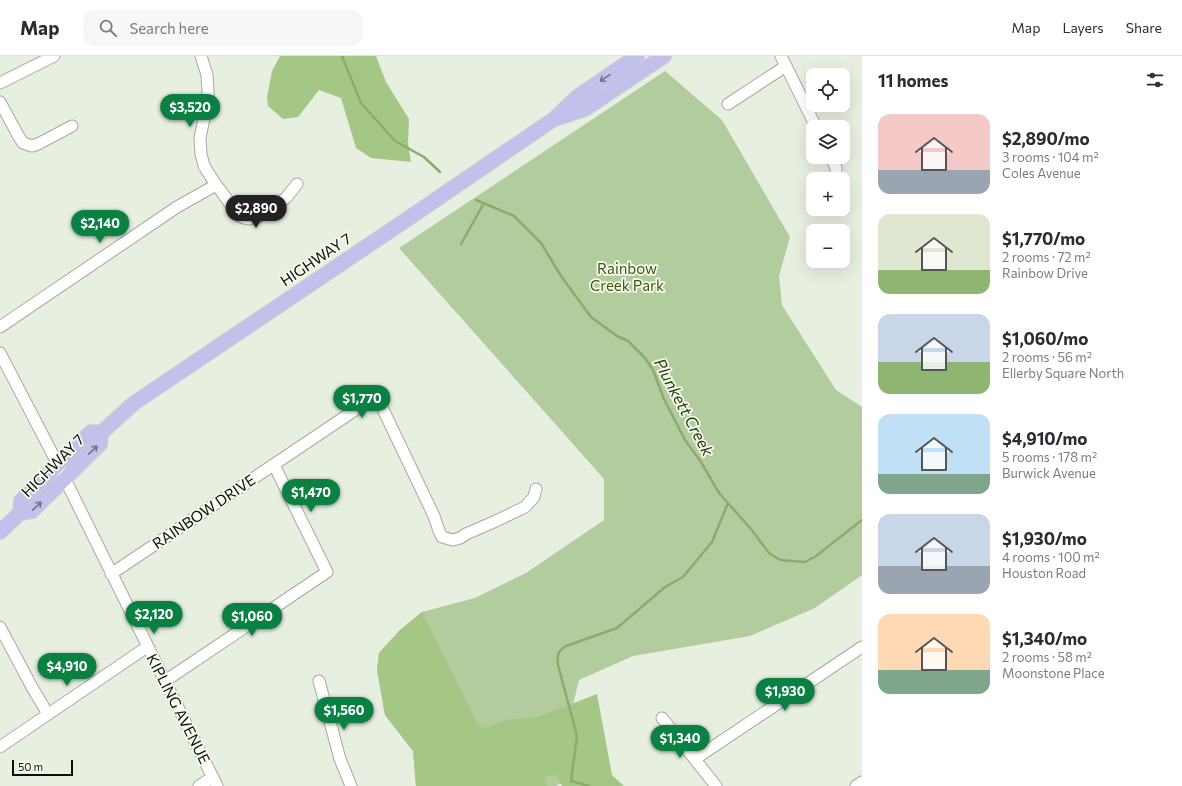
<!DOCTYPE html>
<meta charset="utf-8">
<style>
body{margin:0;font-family:Commissioner,sans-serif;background:#f7f7f7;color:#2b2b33;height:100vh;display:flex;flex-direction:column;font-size:15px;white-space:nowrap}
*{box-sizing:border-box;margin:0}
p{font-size:13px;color:#7c7c81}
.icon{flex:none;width:22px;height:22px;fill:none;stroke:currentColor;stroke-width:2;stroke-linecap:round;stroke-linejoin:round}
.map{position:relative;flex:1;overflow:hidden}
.drawer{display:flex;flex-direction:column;background:#fff;width:320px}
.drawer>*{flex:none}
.tools{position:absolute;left:806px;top:12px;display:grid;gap:8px}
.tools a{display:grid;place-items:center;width:44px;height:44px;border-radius:8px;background:#fff;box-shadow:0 4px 16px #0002;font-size:20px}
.scale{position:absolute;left:12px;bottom:10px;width:61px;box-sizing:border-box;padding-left:4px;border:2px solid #0c0e09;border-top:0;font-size:11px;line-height:14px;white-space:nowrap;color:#0c0e09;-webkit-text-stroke:3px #f5fcee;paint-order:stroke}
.price{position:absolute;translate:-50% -34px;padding:0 9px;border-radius:14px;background:#0b8043;color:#fff;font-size:13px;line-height:26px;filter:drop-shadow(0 1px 2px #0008)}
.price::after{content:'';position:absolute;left:50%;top:24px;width:12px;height:9px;margin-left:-6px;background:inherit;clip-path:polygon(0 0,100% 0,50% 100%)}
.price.selected{background:#222;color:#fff}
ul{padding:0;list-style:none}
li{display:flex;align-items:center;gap:12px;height:100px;padding:0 16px}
li span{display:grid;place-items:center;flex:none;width:112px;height:80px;border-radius:12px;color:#555}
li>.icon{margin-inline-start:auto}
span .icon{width:48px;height:48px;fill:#fffc;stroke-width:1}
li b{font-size:17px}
h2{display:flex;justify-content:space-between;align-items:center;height:48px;padding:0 16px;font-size:17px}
header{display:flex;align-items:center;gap:24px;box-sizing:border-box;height:56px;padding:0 20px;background:#fff;border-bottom:1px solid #e1e1e2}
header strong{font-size:19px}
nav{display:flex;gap:22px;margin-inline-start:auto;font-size:14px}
.search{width:280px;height:36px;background:#f7f7f7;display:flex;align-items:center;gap:10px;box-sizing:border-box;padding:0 14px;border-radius:12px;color:#7c7c81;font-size:15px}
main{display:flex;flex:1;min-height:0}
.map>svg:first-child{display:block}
.green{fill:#b3cc9d}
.forest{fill:#a5c785}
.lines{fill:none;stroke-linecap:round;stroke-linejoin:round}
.stream{stroke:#8bac6b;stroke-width:2.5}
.minor-casing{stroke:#a4ab9e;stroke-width:13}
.major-casing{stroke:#cecfce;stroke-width:16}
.minor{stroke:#fff;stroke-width:11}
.major{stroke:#c2c1ec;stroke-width:14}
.oneway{stroke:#707086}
.labels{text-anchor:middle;stroke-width:3.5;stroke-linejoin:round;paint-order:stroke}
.street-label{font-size:15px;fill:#0c0e09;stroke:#f5fcee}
.park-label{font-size:15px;fill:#3a5812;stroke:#f5fcee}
.water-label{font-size:16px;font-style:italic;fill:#253a09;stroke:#f5fcee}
</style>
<header>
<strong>Map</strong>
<div class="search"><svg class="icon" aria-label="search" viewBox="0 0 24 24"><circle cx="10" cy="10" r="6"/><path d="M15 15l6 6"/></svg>Search here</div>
<nav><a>Map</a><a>Layers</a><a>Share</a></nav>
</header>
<main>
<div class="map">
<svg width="862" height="730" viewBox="0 0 862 730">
<rect width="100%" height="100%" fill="#e7efe1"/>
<path class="green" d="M665,15L722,64L790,181L779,220L782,249L836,334L862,351V519L815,552L750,580L633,600L579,624L570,661L592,707L556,730H416L413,695L385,659L377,614L379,597L400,574L422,556L475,542L526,517L604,464V423L399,192Z"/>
<path class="forest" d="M280,0H376L386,26L409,63L408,87L411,106L371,102L356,92L341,42L319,34L298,61L283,63L268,50L267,41L272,15Z
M422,556L478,669L485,672L506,664L538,661L597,638L612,719L624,730H562L555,718L545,721L547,730H416L413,695L385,659L377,614L379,597L400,574Z"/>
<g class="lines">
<path class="stream" d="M342,0L361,47L395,85L424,101L440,116
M476,144L514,160L541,187L561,220L591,261L617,280L628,285L645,302L653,314L664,343L685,384L701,406L719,437L751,473L769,497L780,504L805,506L816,500L862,464
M461,188L484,147
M589,730L571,725L577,680L558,609C557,599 557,596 566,590L617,572L665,531L683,521L712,486L728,447"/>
<g class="minor-casing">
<path id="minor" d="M201,0L207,19L208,35V43L200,82L201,98L204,110L216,129L221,135L239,160L244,162L249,163L258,161L286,142L297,128
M781,0L816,71
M0,27L54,0
M0,46L19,81L23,87L32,90L38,88L72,70
M728,48L786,10
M831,101L836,112V123
M0,271L177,151L216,129
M0,297L52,397L217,730
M111,518L370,344L380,347L434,460L439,475L442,481L453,484L460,482L466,478L496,465L525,451L534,441L536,433
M0,571L33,633L48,658
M165,625L327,516L274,409
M319,625L340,703L351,730
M662,662L716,730
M0,691L147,591
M695,703L862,591
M199,730L213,721
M856,730L862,726"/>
</g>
<g class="major-casing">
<path id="major" d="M558,62L585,53L664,0
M20,457L21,445L91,376L101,377
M0,476L20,457L32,455L100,388L101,377L133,348L155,333L406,164L554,63L577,41L637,0"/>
</g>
<use href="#minor" class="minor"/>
<use href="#major" class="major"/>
</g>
<defs><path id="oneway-shaft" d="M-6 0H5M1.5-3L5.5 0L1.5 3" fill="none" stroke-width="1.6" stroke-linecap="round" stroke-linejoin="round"/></defs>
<g class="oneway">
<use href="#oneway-shaft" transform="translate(605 22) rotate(146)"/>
<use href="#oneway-shaft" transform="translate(93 394) rotate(-44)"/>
<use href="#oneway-shaft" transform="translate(37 450) rotate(-44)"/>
</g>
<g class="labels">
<g class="street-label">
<text transform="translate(316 204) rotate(-34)" y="5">HIGHWAY 7</text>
<text transform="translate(53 410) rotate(-45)" y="5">HIGHWAY 7</text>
<text transform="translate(204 456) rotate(-34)" y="5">RAINBOW DRIVE</text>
<text transform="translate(178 653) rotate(63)" y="5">KIPLING AVENUE</text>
</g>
<g class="park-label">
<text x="627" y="218">Rainbow<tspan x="627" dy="17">Creek Park</tspan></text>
</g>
<g class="water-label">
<text transform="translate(684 351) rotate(62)" y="6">Plunkett Creek</text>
</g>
</g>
</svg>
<div class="tools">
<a><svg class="icon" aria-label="locate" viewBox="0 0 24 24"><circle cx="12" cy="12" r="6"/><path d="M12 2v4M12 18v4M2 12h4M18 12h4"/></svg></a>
<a><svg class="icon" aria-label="layers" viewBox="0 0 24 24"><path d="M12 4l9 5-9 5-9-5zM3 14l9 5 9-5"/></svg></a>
<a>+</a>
<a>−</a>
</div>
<div class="scale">50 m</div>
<b class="price" style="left:190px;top:72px">$3,520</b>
<b class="price selected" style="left:256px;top:173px">$2,890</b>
<b class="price" style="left:100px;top:188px">$2,140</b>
<b class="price" style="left:362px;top:363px">$1,770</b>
<b class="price" style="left:311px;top:457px">$1,470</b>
<b class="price" style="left:154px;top:579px">$2,120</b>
<b class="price" style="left:252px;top:581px">$1,060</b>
<b class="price" style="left:67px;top:631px">$4,910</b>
<b class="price" style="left:785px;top:656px">$1,930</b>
<b class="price" style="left:344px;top:675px">$1,560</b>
<b class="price" style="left:680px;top:703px">$1,340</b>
</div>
<section class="drawer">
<h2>11 homes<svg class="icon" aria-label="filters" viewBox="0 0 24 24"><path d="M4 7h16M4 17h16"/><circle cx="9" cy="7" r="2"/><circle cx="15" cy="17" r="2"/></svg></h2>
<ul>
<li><span style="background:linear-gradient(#f6c9c9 70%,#9aa5b1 0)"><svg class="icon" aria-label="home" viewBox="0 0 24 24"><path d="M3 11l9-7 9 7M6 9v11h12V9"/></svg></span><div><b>$2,890/mo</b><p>3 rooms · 104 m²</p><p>Coles Avenue</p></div></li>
<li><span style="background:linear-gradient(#dfe7d0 70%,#8fb573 0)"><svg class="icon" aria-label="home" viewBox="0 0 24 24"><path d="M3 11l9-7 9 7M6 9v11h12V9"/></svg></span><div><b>$1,770/mo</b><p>2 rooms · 72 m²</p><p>Rainbow Drive</p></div></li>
<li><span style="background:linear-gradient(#c9d6e8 60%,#8fb573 0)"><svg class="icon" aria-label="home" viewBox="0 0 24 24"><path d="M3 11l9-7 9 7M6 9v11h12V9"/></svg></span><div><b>$1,060/mo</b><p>2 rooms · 56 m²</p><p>Ellerby Square North</p></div></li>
<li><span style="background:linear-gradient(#bfe0f5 75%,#7fa58c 0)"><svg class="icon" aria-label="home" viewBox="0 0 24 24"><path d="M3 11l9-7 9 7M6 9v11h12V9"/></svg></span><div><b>$4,910/mo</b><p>5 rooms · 178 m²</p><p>Burwick Avenue</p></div></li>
<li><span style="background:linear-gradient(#c9d6e8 65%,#9aa5b1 0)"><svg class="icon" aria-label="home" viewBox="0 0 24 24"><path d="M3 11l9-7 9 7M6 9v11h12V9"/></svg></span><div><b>$1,930/mo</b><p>4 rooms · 100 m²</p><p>Houston Road</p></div></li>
<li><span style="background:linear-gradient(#ffd9b3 70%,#7fa58c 0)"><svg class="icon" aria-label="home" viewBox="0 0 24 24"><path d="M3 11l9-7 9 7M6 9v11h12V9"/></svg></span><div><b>$1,340/mo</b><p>2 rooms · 58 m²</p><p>Moonstone Place</p></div></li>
</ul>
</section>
</main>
